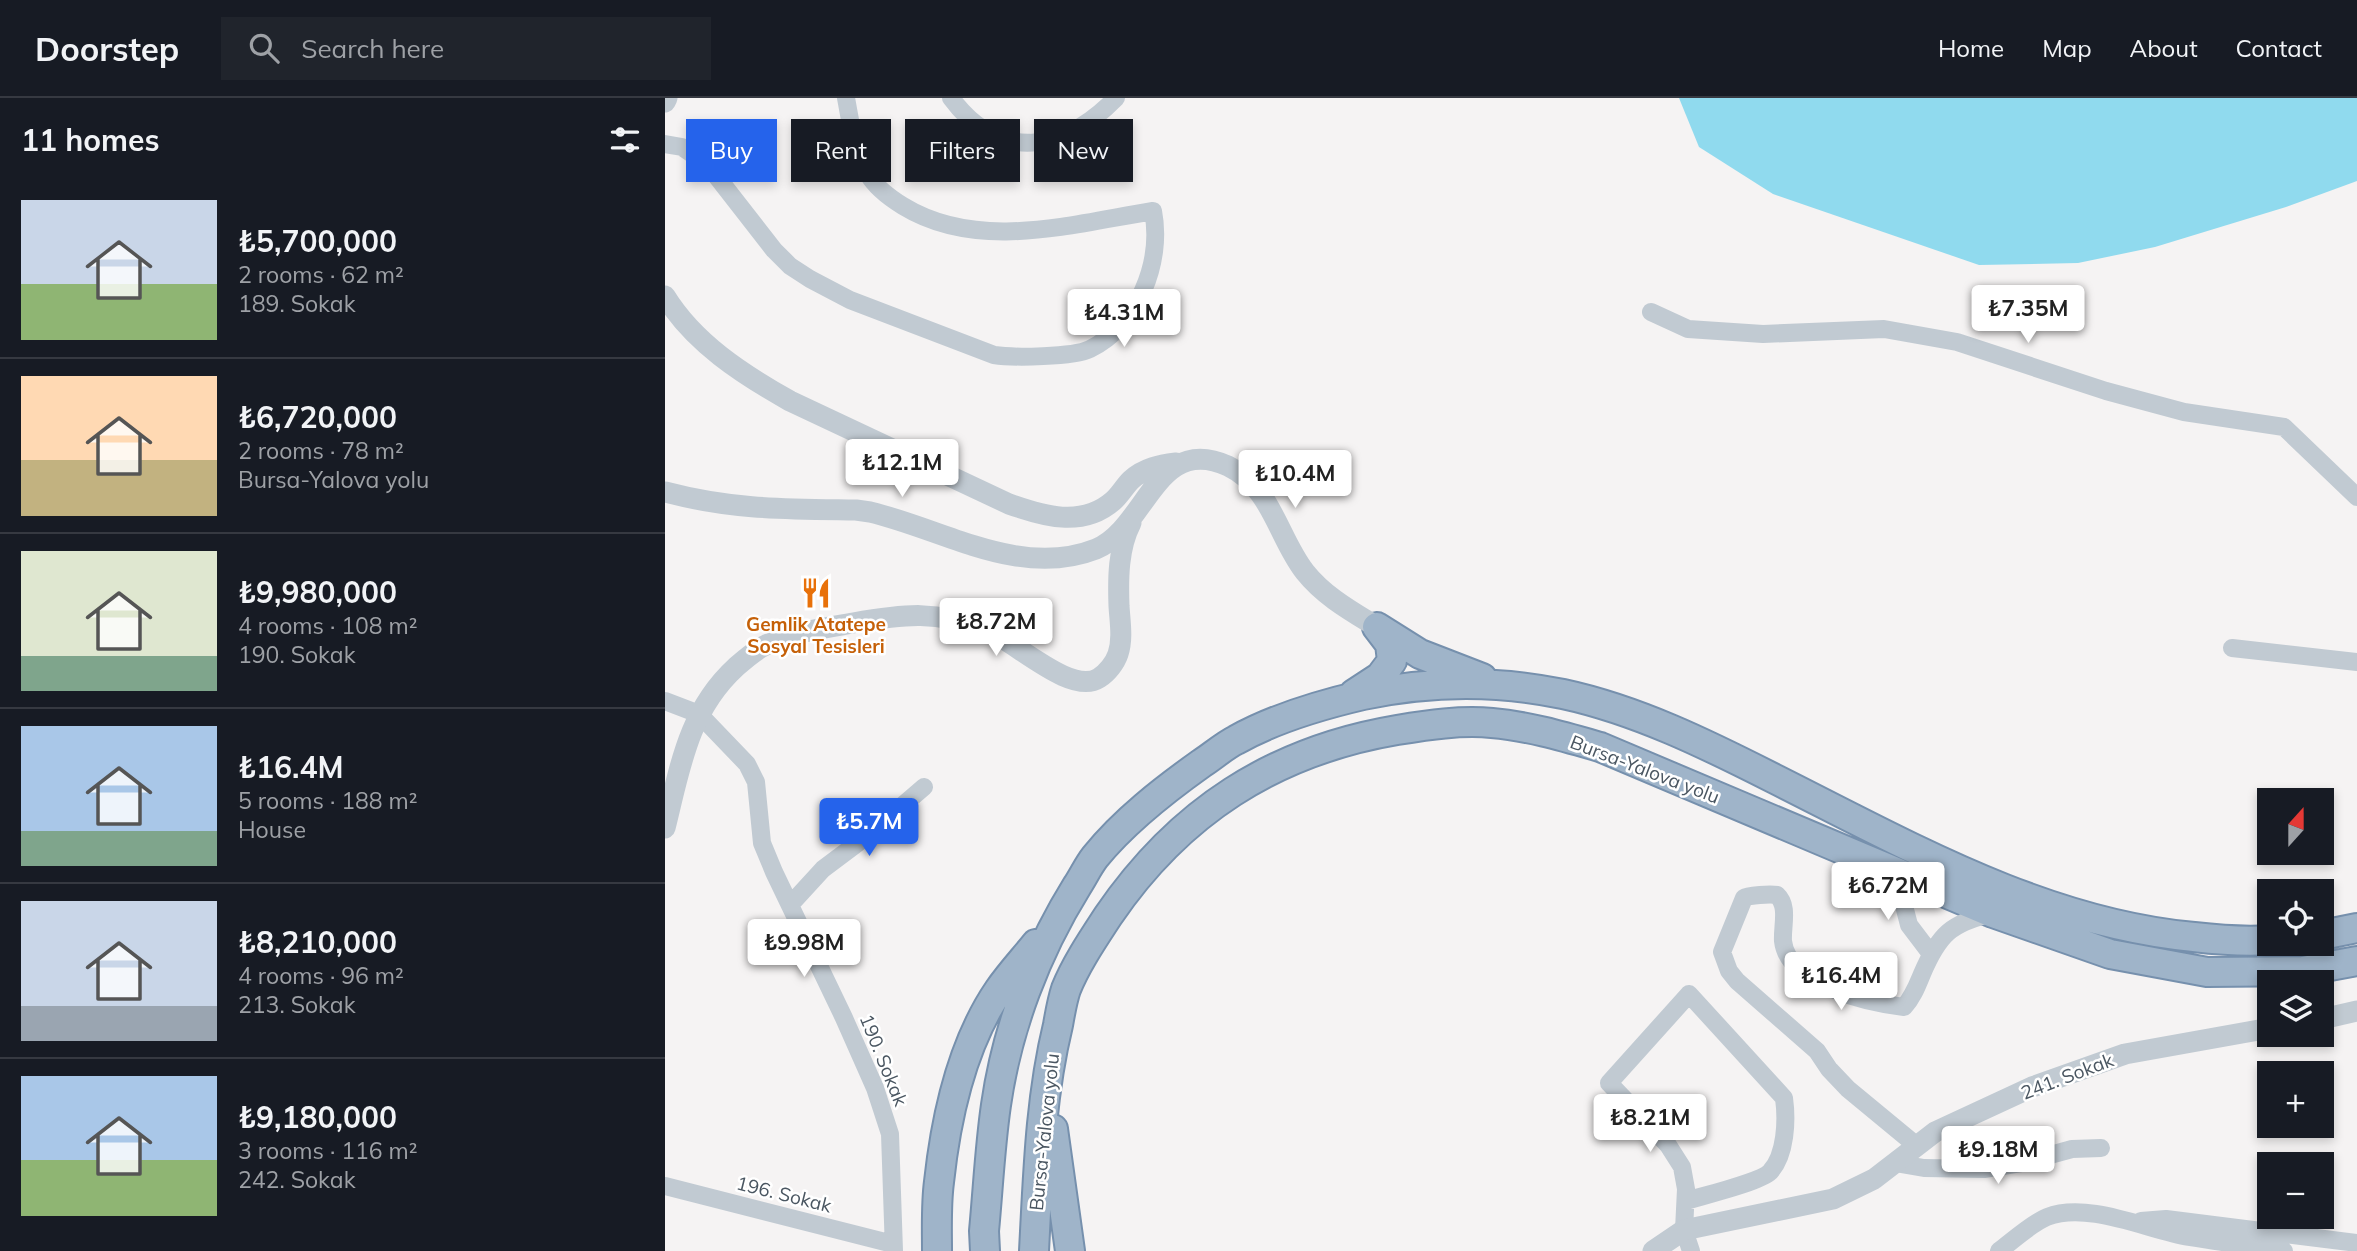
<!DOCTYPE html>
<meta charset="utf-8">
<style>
body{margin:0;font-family:Mulish,sans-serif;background:#20242c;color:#f1f3f6;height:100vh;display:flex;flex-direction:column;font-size:26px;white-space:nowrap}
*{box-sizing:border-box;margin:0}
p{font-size:23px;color:#9ea1a6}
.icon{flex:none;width:38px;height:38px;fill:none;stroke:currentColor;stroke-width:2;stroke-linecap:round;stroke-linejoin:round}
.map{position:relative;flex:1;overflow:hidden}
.drawer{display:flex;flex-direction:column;background:#171b24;width:665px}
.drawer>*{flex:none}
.guide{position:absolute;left:21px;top:21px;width:665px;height:63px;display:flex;gap:14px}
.needle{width:46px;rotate:21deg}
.controls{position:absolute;left:1592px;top:690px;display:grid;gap:14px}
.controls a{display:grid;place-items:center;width:77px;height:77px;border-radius:0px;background:#171b24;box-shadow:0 4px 10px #0003;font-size:35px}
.price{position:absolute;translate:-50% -60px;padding:0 16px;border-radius:7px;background:#fff;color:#222;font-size:23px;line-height:46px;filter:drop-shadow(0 2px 4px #0008)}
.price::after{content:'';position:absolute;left:50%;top:42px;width:21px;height:16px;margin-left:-10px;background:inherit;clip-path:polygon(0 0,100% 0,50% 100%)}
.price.selected{background:#2563eb;color:#fff}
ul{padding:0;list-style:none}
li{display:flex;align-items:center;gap:21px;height:175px;padding:0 21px}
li+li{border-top:2px solid #363941}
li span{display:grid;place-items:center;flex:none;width:196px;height:140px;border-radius:0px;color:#555}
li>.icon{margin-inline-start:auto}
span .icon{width:84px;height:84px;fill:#fffc;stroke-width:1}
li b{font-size:30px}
h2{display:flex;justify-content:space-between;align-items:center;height:84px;padding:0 21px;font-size:30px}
.chip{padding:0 24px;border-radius:0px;background:#171b24;box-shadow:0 4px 10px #0003;font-size:24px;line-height:63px}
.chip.selected{background:#2563eb;color:#fff}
header{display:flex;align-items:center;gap:42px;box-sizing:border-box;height:98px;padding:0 35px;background:#171b24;border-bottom:2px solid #363941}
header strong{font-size:33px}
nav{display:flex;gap:38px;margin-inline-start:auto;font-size:24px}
.search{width:490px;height:63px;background:#20242c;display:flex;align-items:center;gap:18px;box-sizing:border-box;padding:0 24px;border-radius:0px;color:#9ea1a6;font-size:26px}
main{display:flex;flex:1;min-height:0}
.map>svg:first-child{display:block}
.water{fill:#90daee}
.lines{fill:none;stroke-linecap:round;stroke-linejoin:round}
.trunk-casing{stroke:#7690ad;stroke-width:32}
.minor{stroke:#c1cad2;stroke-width:18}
.tertiary{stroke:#c1cad2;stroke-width:21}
.trunk{stroke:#9fb4c9;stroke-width:28}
.labels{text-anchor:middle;stroke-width:5;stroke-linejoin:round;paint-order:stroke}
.food-label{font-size:19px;font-weight:bold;fill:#c56008;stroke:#fff}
.street-label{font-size:19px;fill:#4a5661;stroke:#fff}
</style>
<header>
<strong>Doorstep</strong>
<div class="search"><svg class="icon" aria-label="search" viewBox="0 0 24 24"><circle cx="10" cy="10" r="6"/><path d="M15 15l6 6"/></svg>Search here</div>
<nav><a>Home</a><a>Map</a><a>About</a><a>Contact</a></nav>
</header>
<main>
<section class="drawer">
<h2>11 homes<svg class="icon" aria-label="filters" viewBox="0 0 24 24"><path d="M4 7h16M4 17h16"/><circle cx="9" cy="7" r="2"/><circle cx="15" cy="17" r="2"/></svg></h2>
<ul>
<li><span style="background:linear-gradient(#c9d6e8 60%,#8fb573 0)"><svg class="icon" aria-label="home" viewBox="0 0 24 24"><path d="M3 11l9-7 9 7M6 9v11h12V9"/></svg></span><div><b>₺5,700,000</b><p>2 rooms · 62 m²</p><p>189. Sokak</p></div></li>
<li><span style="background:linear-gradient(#ffd9b3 60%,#c2b280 0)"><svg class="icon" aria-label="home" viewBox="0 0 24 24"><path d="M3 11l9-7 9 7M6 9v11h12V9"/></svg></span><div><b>₺6,720,000</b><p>2 rooms · 78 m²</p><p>Bursa-Yalova yolu</p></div></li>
<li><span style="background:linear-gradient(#dfe7d0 75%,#7fa58c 0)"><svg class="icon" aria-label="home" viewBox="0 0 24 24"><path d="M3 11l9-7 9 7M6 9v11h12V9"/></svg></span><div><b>₺9,980,000</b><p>4 rooms · 108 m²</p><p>190. Sokak</p></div></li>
<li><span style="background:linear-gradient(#a9c7e8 75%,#7fa58c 0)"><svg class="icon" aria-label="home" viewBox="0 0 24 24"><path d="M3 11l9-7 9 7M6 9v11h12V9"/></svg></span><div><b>₺16.4M</b><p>5 rooms · 188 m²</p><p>House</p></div></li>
<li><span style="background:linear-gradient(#c9d6e8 75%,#9aa5b1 0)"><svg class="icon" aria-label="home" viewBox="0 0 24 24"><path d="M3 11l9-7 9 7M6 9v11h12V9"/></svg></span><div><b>₺8,210,000</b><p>4 rooms · 96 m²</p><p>213. Sokak</p></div></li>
<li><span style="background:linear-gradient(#a9c7e8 60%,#8fb573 0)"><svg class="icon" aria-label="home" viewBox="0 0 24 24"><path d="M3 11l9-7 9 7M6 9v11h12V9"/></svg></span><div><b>₺9,180,000</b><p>3 rooms · 116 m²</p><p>242. Sokak</p></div></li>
</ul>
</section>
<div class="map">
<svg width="1692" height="1153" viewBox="0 0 1692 1153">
<rect width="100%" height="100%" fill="#f5f3f3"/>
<path class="water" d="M1014,0H1692V83L1621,109L1490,149L1413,165L1314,167L1108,96L1034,49Z"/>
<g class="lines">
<g class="trunk-casing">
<path id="trunk" d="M689,596L715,579L727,563L725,546L712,529L755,556L817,580
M1657,837L1692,830
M388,1031L405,1153
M272,1153C272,1130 271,1106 274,1084C281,1019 297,946 334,892C345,876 359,861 371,846
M320,1153L319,1133C323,1091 325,1048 331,1007C342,930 371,854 412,788C418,779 423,768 430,759C459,723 499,692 537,665C548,658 559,648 571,642C610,620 655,607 698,597C764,583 831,582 898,596C972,612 1041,646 1108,680C1242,747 1377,825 1529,839C1555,842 1579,844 1605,842
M369,1153C373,1078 375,1001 393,927C395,916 397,903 401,891C411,866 428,841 443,818C514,714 608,653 732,632C763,627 796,622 827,625C863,628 900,639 935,649L1328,815L1445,856L1542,874L1638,873L1692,863"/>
</g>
<path class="minor" d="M286,0C335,66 399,53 451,0
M0,46L17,49L42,66L109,152L125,168L145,181L185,202L329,257C348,260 409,259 425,251C473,227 498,164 488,113C407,126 313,154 238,108C225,100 211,90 203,76C189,54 186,26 181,0
M986,214L1023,231L1098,236L1219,231L1292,244L1441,293L1519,314L1619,329L1692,399
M1567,550L1692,564
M0,603L34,616L82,666L91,684L97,745L109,774L179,920L210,990L225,1036L229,1153
M1218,773L1236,796L1244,827L1266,856
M125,807L158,771L202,738L259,689
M1252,1048L1183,991L1164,971L1152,953L1072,883L1064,873L1057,854L1079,800C1083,797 1106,796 1112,797C1124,808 1117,828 1118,843C1123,887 1204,905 1239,909C1248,899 1252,888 1257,876C1274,836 1286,825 1328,815
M1230,1065L1259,1070L1319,1071L1356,1065L1407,1051L1436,1050
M0,1088L228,1146
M1021,1103C1037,1098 1095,1084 1105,1074C1121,1057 1122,1022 1119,1000L1024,896L944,985L1003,1047L1017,1069L1021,1091L1019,1132L1026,1153
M1476,1123L1501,1121L1692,1145
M1334,1153C1347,1143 1367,1125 1382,1119C1423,1103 1483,1132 1524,1139C1555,1144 1587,1148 1619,1153"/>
<path class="tertiary" d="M0,4L2,0
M0,198C29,245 77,276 125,303L344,406C378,418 417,430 448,403C455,397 459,389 466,382C479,370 495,367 511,365
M0,394C68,412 122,411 191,412L205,414C278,431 355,481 431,451C482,430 491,335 563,368C607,389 613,440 640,474C659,498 686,513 712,529
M0,730C15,670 23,613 71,569C80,561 90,552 101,547C128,534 159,530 188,525C240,516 271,512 322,532C350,543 406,598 434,580C442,575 450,565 453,556C458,541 455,524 454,508C453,481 453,450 466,425
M1657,921L1692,913
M988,1153L1019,1132L1168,1101L1209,1081L1270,1034L1367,989L1460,956L1605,930"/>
<use href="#trunk" class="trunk"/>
</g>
<defs>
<g id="restaurant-bare" transform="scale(2.415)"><path d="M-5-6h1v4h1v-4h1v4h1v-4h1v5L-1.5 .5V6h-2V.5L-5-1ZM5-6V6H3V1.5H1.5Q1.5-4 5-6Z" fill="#e8710a" stroke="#fff" stroke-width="2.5" paint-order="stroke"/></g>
</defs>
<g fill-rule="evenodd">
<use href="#restaurant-bare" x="151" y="495"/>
</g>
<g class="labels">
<g class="food-label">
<text x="151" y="533">Gemlik Atatepe<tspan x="151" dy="22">Sosyal Tesisleri</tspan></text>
</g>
<g class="street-label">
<text transform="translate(980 671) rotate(21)" y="7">Bursa-Yalova yolu</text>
<text transform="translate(219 962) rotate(68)" y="7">190. Sokak</text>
<text transform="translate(1402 978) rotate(-21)" y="7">241. Sokak</text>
<text transform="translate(379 1034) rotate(-84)" y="7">Bursa-Yalova yolu</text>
<text transform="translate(119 1096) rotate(14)" y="7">196. Sokak</text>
</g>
</g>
</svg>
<div class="controls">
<a><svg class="needle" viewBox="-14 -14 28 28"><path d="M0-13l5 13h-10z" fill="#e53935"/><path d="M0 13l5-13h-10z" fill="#9ea1a6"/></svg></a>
<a><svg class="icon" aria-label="locate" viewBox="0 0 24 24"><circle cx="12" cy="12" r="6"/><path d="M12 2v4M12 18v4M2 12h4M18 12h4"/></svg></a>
<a><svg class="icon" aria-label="layers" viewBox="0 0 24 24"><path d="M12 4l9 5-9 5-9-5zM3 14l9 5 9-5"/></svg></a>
<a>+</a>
<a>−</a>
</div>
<b class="price" style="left:1363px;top:247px">₺7.35M</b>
<b class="price" style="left:459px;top:251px">₺4.31M</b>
<b class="price" style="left:237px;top:401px">₺12.1M</b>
<b class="price" style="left:630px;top:412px">₺10.4M</b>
<b class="price" style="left:331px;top:560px">₺8.72M</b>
<b class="price selected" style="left:204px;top:760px">₺5.7M</b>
<b class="price" style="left:1223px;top:824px">₺6.72M</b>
<b class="price" style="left:139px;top:881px">₺9.98M</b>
<b class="price" style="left:1176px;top:914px">₺16.4M</b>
<b class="price" style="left:985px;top:1056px">₺8.21M</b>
<b class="price" style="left:1333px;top:1088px">₺9.18M</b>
<div class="guide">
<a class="chip selected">Buy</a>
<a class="chip">Rent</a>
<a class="chip">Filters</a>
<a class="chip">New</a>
</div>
</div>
</main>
